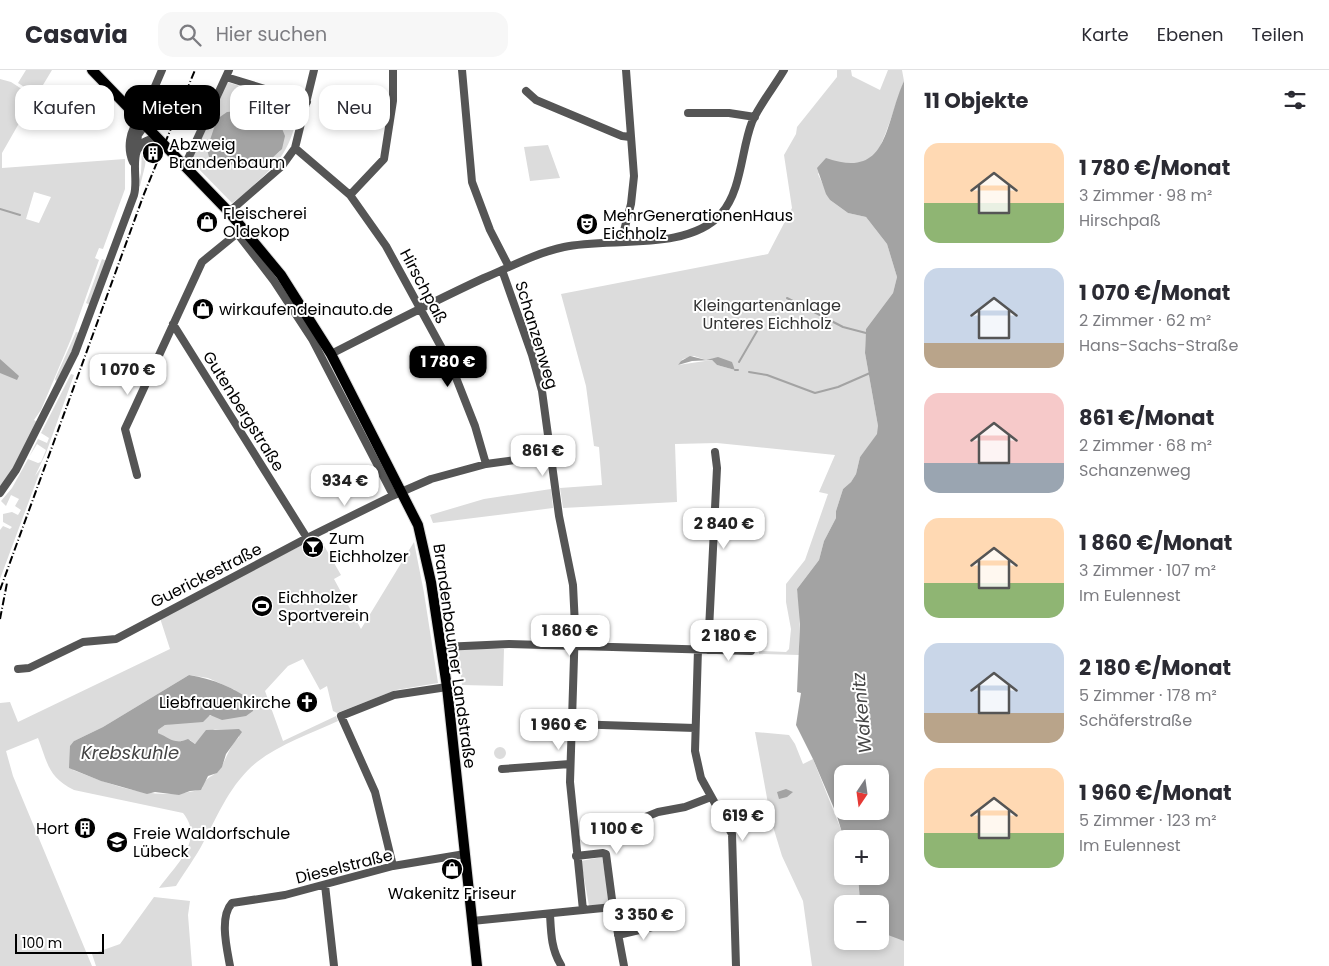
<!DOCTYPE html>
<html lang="de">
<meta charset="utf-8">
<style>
body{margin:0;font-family:Poppins,sans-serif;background:#f7f7f7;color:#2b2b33;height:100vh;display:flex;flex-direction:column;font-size:19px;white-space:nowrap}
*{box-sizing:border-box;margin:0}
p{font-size:16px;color:#7c7c81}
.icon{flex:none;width:28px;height:28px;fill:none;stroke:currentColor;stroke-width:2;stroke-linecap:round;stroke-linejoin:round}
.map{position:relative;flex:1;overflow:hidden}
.panel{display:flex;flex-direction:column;background:#fff;width:425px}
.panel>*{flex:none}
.guide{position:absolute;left:15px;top:15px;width:475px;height:45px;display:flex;gap:10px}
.needle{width:32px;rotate:193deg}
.buttons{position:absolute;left:834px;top:695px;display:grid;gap:10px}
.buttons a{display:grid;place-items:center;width:55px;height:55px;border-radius:10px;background:#fff;box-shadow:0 2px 8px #0003;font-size:25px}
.scale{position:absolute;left:15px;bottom:12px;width:89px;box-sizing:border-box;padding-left:5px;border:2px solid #000;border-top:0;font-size:14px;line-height:18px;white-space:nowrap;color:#000;-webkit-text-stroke:4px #fff;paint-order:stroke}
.price{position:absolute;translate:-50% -42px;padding:0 11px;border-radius:10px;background:#fff;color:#222;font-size:16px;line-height:32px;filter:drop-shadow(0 1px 2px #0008)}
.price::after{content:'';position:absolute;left:50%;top:30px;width:15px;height:11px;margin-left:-8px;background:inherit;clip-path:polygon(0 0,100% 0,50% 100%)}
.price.active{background:#000;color:#fff}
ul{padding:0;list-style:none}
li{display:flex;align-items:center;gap:15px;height:125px;padding:0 20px}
li span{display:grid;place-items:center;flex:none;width:140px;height:100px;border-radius:15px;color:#555}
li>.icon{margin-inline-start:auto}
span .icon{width:60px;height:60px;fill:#fffc;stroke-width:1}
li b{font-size:21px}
h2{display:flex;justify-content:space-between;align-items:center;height:60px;padding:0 20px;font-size:21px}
.pill{padding:0 18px;border-radius:15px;background:#fff;box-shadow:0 2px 8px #0003;font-size:18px;line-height:45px}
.pill.active{background:#000;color:#fff}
header{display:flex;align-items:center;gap:30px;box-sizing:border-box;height:70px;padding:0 25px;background:#fff;border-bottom:1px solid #e1e1e2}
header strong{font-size:24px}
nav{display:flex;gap:28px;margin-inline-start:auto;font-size:18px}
.search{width:350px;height:45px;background:#f7f7f7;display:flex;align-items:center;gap:12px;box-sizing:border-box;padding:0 18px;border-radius:15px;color:#7c7c81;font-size:19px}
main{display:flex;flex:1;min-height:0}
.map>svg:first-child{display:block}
.green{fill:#dcdcdc;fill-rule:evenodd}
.water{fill:#a3a3a3;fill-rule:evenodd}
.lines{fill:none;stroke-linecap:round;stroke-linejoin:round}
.stream{stroke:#a3a3a3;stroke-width:2}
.major-casing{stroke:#dbdbdb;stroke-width:12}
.minor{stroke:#555;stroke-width:8}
.major{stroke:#000;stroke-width:10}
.rail{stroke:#000;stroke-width:2;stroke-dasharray:8 2.5 1 2.5;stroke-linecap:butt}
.labels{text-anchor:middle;stroke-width:4;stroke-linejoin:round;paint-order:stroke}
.poi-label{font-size:16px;fill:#000;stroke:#fff;text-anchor:start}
.street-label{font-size:16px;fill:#000;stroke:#fff}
.park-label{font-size:16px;fill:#333;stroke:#fff}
.water-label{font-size:18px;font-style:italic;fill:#444;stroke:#fff}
</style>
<header>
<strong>Casavia</strong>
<div class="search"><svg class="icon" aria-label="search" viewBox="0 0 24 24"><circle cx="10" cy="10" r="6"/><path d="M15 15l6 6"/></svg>Hier suchen</div>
<nav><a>Karte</a><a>Ebenen</a><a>Teilen</a></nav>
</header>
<main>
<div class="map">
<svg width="904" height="896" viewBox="0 0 904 896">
<rect width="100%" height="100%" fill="#fff"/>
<path class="green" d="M26,0H52L37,25L18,13Z
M837,0H851L852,6L880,20L888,0H902L904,11C899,24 882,79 875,85C864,95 843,97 831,90L818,104L830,130L848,143L866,147L887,174L897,207L893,223L866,259L865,283L878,356V364L860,387L856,404L851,412L843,419L836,441V448L824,471L819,490L797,519L800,542L799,585L759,584V581L786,582L789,579L791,559L786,532V514L805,490L828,424L819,422L835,385L717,373L675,374L677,432L563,438L560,418L602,415L599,377L594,376L586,316L561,224L768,184L792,138L784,85L796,64L797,57L837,7ZM694,286L706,290L716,288L734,297L735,300L717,295L712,290L678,295L683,289Z
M0,9L11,12L34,27L2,83V98L125,89V119L103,179L99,178L95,188L99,190L71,269L41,340L34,350L37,352L13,399L0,418ZM34,122L51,127L39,153L26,149Z
M227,12L301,35C290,74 287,86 256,113C248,120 240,128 232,133L191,91ZM249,40L274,49L280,81C262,97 244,93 222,95L209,87Z
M148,72L145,96L140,116L137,117L141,103L142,78Z
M548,75L560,108L530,111L524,77Z
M102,189L107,191L90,235L86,233Z
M76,262L80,263L59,310L56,311L55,309Z
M71,304L74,305L46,383L35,406L42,396L0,509V460L3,456L10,459L12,457L3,452V444L12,442L18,445L21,440L15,436L19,429L11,425L6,436L1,431L12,418L28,389L38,393L41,392L46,380L37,374L29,387L38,369L47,373L49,368L41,363Z
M551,419L553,438L433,453L430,445L484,429Z
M319,467L341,505L334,509L361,559L414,472L424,523L438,613L396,620L337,643L333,641L327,616L320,620L303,589L288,596L265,621L283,671L336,646L338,651C312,663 280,674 257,692C231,713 219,743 204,771C196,787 185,801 176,816L159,818C176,795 205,770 183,743L74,720C48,707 48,694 38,668L6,681L13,706L92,896H0V633L10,632L18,652L170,579L159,545ZM189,605L208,608L235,620L213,645L165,655L158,660V663L172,672L190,670L195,674L204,664L215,659H239V667C227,678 225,696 217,702C210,708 204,708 202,719C158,732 115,717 73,700L74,671L103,657Z
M480,578L504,579L503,616L462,615L457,580Z
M755,662L789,665L795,674L803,694L813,689L844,767L842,806H858L860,834H842V871H880V862L902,868L904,871V896H812L803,831L782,786L771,750Z
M494 683a6 6 0 1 1 12 0a6 6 0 1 1-12 0Z
M602,787L610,832L608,834L589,836L581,791Z
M154,827L190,831L188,845L192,896H96L92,884L120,874Z"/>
<path class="water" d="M904,11V871L880,862V834H860V832L858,806H880V769H844L836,743L813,689L796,655L801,623L797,622L800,554L797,519L819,490L824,471L836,448V441L843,419L851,412L856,404L860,387L877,364L878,356L865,283L866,259L893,223L897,207L887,174L866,147L848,143L830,130L826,124L817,98L826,88C889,110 884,55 904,11ZM842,704H880V741H842Z
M249,40L274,49L281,56L285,66L282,79L270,90L262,93L226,95L216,92L209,87L207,79L217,49L227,42Z
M690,286L706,290L718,287L732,292L735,300L717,295L712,290L692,291L678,295L681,291Z
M0,289L19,306L17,310L0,303Z
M189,605C214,609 234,618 254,632L253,641L246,646L222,650L210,645L203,652L165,655L158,660V663C170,668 174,675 188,669L195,674L206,660L239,659L242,662L226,684L222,697L217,703L208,706L201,720L190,721L179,725L155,722L147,724L101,711L69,698L70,676L74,671L103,657Z
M786,719L793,722L787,727L779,729L777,722Z"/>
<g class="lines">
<path class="stream" d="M0,139L20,145
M787,228L843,257L866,263
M739,292L760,256
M735,300H738
M749,302L767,305L815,323L838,317L870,303"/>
<g class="major-casing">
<path id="major" d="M92,0L229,142L281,205L331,284L418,455L431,512L447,617L477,896"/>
</g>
<path class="minor" d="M462,0L472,112L490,160L509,197
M226,7L307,32
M526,21L536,30L622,66L630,67
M133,43L153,21L162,0
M688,43H729L755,47
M295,78L350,125L386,176L451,295L475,356L486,394
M136,81L138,65L145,55
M133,92C127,79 129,60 140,50
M183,95L187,91L229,0
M350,125L384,89L393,31V0
M229,142L282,96L295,78L314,0
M237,163L274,211L312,269L393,425
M621,172L631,134L634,106L626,0
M502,200L532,285L542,321L559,446L573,515L575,556L570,712L583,840
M173,254L307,468
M331,284C382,258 432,232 484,208C510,197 536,183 564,177C609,167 687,182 721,144C742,120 741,80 752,52C760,34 774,17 784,0
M137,405L125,359L202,192L240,161
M0,423L16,400L75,283L134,125C140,105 123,72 157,68
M442,577L509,574L751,581
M698,579L695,681L701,708L732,764L736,896
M708,580L717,398L715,382
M18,599L29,598L83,572L116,569L307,468L392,426L431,409L486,394L552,385
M571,654L695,658
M502,699L570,694
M643,748L658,742L685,737L711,727
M576,786L603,783L606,784L613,837L624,896
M393,796L375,722L341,646L394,625L447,617
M325,815L334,896
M550,844C551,862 551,879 561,895
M472,851L613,837
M618,865L652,857L658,853
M230,896C227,879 219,847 232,833L285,825L393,796L465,784"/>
<use href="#major" class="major"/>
<path class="rail" d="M0,520L144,124L195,0
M0,549L7,513"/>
</g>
<defs>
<g id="building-disc" transform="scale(1.125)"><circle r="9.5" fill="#000" stroke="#fff"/><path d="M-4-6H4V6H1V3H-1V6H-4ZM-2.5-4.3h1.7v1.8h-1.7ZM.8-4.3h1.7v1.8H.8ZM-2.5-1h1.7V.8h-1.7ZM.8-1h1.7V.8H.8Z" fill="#fff"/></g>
<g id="shop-disc" transform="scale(1.125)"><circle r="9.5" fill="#000" stroke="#fff"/><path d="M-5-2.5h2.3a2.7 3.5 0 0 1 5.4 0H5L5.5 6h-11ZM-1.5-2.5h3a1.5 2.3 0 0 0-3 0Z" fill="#fff"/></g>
<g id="theatre-disc" transform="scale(1.125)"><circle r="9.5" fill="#000" stroke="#fff"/><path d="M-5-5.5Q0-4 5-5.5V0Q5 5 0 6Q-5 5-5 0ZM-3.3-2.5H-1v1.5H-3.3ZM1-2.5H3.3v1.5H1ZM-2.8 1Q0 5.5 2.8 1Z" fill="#fff"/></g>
<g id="bar-disc" transform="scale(1.125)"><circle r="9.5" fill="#000" stroke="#fff"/><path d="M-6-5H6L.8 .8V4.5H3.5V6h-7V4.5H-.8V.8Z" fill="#fff"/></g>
<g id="stadium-disc" transform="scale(1.125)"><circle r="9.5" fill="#000" stroke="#fff"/><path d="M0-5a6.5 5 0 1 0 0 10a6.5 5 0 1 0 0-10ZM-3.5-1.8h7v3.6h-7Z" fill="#fff"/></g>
<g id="church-disc" transform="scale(1.125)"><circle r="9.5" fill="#000" stroke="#fff"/><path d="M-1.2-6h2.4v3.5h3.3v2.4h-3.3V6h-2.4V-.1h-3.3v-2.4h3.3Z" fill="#fff"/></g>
<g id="school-disc" transform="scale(1.125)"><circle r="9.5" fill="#000" stroke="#fff"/><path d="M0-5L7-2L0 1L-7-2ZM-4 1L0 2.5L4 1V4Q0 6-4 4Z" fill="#fff"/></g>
</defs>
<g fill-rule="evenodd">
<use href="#building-disc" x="153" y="83"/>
<use href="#shop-disc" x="207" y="152"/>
<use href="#theatre-disc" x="587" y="154"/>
<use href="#shop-disc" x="203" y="239"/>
<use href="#bar-disc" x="313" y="477"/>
<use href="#stadium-disc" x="262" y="536"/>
<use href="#church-disc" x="307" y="632"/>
<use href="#building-disc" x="85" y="758"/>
<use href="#school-disc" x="117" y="772"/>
<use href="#shop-disc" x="452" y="799"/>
</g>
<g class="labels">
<g class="poi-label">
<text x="169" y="80">Abzweig<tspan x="169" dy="18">Brandenbaum</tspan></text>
<text x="223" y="149">Fleischerei<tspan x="223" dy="18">Oldekop</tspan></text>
<text x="603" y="151">MehrGenerationenHaus<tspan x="603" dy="18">Eichholz</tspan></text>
<text x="219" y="245">wirkaufendeinauto.de</text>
<text x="329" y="474">Zum<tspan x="329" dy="18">Eichholzer</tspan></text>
<text x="278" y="533">Eichholzer<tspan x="278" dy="18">Sportverein</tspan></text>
<text x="291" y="638" text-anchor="end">Liebfrauenkirche</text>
<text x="69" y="764" text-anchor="end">Hort</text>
<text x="133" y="769">Freie Waldorfschule<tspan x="133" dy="18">Lübeck</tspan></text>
<text x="452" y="829" text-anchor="middle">Wakenitz Friseur</text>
</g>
<g class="street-label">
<text transform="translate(424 216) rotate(62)" y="6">Hirschpaß</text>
<text transform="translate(537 265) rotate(73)" y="6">Schanzenweg</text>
<text transform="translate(244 341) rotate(58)" y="6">Gutenbergstraße</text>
<text transform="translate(206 505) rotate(-27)" y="6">Guerickestraße</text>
<text transform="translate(455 586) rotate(82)" y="6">Brandenbaumer Landstraße</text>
<text transform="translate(344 796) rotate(-14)" y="6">Dieselstraße</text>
</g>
<g class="park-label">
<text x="767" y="241">Kleingartenanlage<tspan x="767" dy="18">Unteres Eichholz</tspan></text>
</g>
<g class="water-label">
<text transform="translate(862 643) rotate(-95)" y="6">Wakenitz</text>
<text x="130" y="689">Krebskuhle</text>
</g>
</g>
</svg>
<div class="buttons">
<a><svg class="needle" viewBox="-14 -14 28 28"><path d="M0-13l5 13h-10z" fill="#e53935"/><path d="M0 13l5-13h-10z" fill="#7c7c81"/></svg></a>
<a>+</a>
<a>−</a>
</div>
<div class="scale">100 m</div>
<b class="price active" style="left:448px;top:318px">1 780 €</b>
<b class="price" style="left:128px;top:326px">1 070 €</b>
<b class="price" style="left:543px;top:407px">861 €</b>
<b class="price" style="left:345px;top:437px">934 €</b>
<b class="price" style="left:724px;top:480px">2 840 €</b>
<b class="price" style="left:570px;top:587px">1 860 €</b>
<b class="price" style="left:729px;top:592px">2 180 €</b>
<b class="price" style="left:559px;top:681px">1 960 €</b>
<b class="price" style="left:743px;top:772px">619 €</b>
<b class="price" style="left:617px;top:785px">1 100 €</b>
<b class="price" style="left:644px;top:871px">3 350 €</b>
<div class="guide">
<a class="pill">Kaufen</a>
<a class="pill active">Mieten</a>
<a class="pill">Filter</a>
<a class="pill">Neu</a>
</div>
</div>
<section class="panel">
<h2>11 Objekte<svg class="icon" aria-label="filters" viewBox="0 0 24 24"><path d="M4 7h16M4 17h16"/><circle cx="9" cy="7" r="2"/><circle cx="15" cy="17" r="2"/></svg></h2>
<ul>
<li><span style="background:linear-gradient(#ffd9b3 60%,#8fb573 0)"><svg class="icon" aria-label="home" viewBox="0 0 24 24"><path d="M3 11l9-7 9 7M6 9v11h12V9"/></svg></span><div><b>1 780 €/Monat</b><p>3 Zimmer · 98 m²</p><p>Hirschpaß</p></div></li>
<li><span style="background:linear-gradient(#c9d6e8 75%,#b9a48a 0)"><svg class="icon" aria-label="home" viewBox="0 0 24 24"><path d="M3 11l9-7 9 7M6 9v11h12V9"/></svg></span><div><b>1 070 €/Monat</b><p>2 Zimmer · 62 m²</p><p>Hans-Sachs-Straße</p></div></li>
<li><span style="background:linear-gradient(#f6c9c9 70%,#9aa5b1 0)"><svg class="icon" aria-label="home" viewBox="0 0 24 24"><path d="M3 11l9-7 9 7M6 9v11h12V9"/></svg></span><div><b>861 €/Monat</b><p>2 Zimmer · 68 m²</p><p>Schanzenweg</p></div></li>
<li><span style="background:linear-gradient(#ffd9b3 65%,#8fb573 0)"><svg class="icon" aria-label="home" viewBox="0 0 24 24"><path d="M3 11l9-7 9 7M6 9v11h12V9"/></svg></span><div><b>1 860 €/Monat</b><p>3 Zimmer · 107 m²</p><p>Im Eulennest</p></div></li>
<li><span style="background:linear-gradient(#c9d6e8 70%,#b9a48a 0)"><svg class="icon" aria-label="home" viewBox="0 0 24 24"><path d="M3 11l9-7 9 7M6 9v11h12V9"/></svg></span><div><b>2 180 €/Monat</b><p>5 Zimmer · 178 m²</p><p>Schäferstraße</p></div></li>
<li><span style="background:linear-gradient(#ffd9b3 65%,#8fb573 0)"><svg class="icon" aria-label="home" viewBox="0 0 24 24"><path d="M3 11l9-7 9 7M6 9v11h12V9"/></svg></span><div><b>1 960 €/Monat</b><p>5 Zimmer · 123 m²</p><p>Im Eulennest</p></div></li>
</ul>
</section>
</main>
